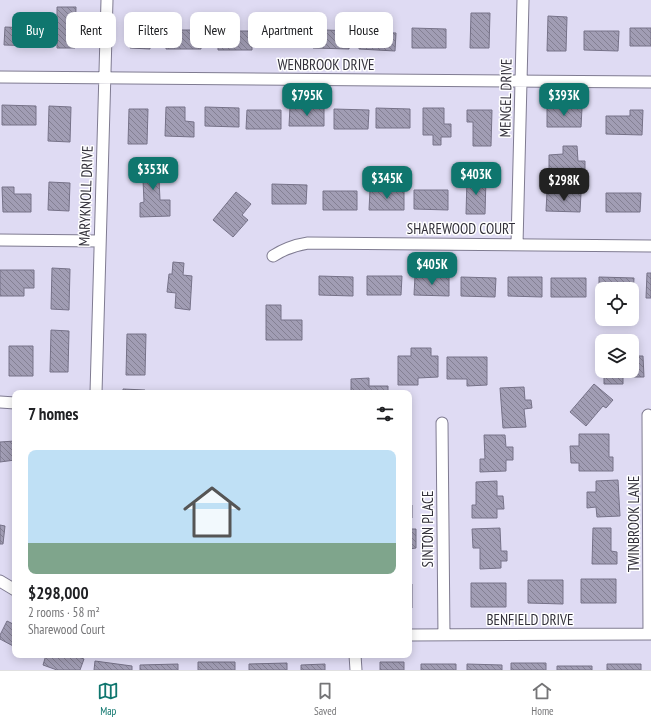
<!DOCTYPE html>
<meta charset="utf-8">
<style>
body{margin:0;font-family:"PT Sans Narrow",sans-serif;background:#f2f2f2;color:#202124;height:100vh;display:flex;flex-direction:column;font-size:15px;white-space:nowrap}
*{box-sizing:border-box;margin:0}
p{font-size:13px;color:#757577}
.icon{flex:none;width:22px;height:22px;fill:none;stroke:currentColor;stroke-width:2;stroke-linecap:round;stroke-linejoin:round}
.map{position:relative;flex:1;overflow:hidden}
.panel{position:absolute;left:12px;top:390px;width:400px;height:268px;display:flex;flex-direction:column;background:#fff;border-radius:8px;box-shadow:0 2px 10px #0003}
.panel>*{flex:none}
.guide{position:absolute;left:12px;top:12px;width:400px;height:36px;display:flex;gap:8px}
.buttons{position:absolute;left:595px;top:282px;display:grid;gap:8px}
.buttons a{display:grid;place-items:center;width:44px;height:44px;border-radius:8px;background:#fff;box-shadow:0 2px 10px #0003;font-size:20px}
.price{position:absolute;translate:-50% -34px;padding:0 9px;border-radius:8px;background:#0f766e;color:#fff;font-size:13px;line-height:26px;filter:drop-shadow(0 1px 2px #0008)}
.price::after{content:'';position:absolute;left:50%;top:24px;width:12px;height:9px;margin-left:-6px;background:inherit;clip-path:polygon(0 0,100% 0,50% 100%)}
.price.current{background:#222;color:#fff}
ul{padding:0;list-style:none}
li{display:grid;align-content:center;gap:8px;height:212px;padding:0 16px}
li span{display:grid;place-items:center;height:124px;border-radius:8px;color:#555}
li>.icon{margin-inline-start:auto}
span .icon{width:72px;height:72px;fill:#fffc;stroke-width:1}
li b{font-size:17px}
h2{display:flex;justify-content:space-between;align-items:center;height:48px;padding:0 16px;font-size:17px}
.tag{padding:0 14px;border-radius:8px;background:#fff;box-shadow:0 2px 10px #0003;font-size:14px;line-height:36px}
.tag.current{background:#0f766e;color:#fff}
.menu{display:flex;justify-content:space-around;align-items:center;height:56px;border-top:1px solid #e0e0e0;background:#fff;font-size:11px;color:#757577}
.menu a{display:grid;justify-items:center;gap:2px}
.menu .current{color:#0f766e}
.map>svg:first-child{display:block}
.building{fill:url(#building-back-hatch);stroke:#767288}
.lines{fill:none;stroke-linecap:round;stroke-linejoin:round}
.street-casing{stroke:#7f7b91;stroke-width:13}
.street{stroke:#fff;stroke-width:11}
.labels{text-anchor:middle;stroke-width:3;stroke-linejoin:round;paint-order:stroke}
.street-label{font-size:15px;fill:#32303a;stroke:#fff}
</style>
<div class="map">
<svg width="651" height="670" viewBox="0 0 651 670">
<defs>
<pattern id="building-back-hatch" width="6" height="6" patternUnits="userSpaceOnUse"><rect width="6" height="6" fill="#a19db4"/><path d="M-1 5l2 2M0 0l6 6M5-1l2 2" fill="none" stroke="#848093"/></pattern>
</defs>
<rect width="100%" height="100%" fill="#dfdbf3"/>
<path class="building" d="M57,7H76L75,48H57Z
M132,13L151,14L150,49L130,48Z
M471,13H490L489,48H470Z
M548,16L567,17L566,51H547Z
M29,22H41L40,46L4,45L5,27L28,28Z
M314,23L326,24V30L350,31L349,49L313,48Z
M360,25L373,26V32L396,33L395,51L359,49Z
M266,28H300V47H266Z
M412,28L446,29V48H412Z
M630,28H651V46H630Z
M166,30H201V49H166Z
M218,31H252V50H218Z
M584,31H619L618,51L584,50Z
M2,105L36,106V125H2Z
M49,106L71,107L70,142L48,141Z
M166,107H185V121L194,122V137L165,136Z
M205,107L239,108V127L205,126Z
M290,107H324V126H289Z
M376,108L410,109V128H376Z
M423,108H444V124H451V137H441V145H433V135H423Z
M547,108H582L581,127H547Z
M129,109H148L147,144H128Z
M334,109L369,110L368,129H334Z
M247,110H281V129H246Z
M467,110H492L491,146H473V122H467Z
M630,110H643L642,135L606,134V116H630Z
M563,146H577L578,161H585V172L549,173V155L563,154Z
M168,165V179H159L160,200H170V216L140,217V203L144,202L143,180H138V166Z
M467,179H486L485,214H466Z
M49,182L70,183L69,211L48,210Z
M272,184L307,185L306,204H272Z
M2,187H14V194H31V212H3Z
M370,190L404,191V210H369Z
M414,190H448V210L414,209Z
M323,191H357V210H323Z
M236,192L251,204L242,215L248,220L233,237L213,220Z
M547,192L581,193L580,212L546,211Z
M606,193H641L640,212H606Z
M173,262L184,263L183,275L192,276L190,310L175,308L176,293L167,292L169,274H172Z
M52,268L70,269L69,310L51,309Z
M0,270H34V288H24V296H0Z
M647,273H651V298H646Z
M319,276L353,277V296L319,295Z
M367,276H402L401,295H367Z
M415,276H449V296L414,295Z
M461,277L496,278L495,297L461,296Z
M508,277H542V297L508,296Z
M599,277L634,278L633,297H632V289H602V296H599Z
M551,278H586V297H551Z
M266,305H281V320H302V340H266Z
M51,330L69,331L68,372H50Z
M127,334H146L145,375H126Z
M9,346H33V376H9Z
M411,348H431V356H438V377L418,378V385H398V356H411Z
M632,356H643L644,377H623V384H604V371H632Z
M447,357H487V385L467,386V379H447Z
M369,378V386H388V393H351V379Z
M594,384L613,400L606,408L603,406L586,426L570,412Z
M524,387L525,400H531L532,408L524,409L526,427L503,428L500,388Z
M123,389L145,390V393H123Z
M579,434H609V457H613V471H579V463H571L570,446H579Z
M484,435H505L506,447H513V460H506V471L480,472V459H485Z
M15,441V460L0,462V442Z
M618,480L620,516L597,517L596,507L587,508V492H596V481Z
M497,481V496H503L504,509H497V518H472V505H476V482Z
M409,505H412V518L409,517Z
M0,525L5,526L3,544H0Z
M500,528L501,551H507V561H501V568L480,569V548H473L472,529Z
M593,528H611V551L617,552V564H592Z
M409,529H416V548L409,549V569Z
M581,579H616V603H581Z
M528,580H563V604L528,603Z
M471,583H506V607H471Z
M409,584H412V608H409Z
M7,621L15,625V647L0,639V635Z
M46,655H72L84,659L80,670H57L43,665Z
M95,661L132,666V670H94Z
M198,662H235V670H198Z
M380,662H404V670H380Z
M287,663V670H249V664Z
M511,663H546V670H511Z
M178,664V670H140V665Z
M325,664V670H301V665Z
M421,664H456V670H421Z
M467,664L502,665V670H467Z
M607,664H641V670H607Z
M557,666H592V670H557Z"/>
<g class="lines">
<g class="street-casing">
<path id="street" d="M0,77L651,82
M0,240L100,241
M517,244L523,0
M273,256C284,249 295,245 308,243L651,246
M96,393L107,0
M0,402L15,403
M648,415L649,634
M442,423L444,635
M0,581L15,590
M409,635L651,634
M355,655L356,670"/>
</g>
<use href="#street" class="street"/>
</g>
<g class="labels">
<g class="street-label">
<text x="326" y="70">WENBROOK DRIVE</text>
<text transform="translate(506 98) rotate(-89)" y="5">MENGEL DRIVE</text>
<text transform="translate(86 196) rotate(-88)" y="5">MARYKNOLL DRIVE</text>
<text x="461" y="234">SHAREWOOD COURT</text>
<text transform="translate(634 524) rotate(-90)" y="5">TWINBROOK LANE</text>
<text transform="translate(428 529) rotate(-90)" y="5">SINTON PLACE</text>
<text x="530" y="625">BENFIELD DRIVE</text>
</g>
</g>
</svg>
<div class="buttons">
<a><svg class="icon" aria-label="locate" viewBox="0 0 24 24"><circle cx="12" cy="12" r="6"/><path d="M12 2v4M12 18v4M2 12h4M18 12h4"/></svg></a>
<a><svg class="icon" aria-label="layers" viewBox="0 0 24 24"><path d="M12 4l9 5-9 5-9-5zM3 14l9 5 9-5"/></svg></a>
</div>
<b class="price" style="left:307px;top:117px">$795K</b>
<b class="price" style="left:564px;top:117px">$393K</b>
<b class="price" style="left:153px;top:191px">$353K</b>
<b class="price" style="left:476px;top:196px">$403K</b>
<b class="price" style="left:387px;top:200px">$345K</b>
<b class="price current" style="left:564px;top:202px">$298K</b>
<b class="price" style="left:432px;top:286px">$405K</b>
<div class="guide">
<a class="tag current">Buy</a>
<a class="tag">Rent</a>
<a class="tag">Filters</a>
<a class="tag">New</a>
<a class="tag">Apartment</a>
<a class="tag">House</a>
</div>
<section class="panel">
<h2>7 homes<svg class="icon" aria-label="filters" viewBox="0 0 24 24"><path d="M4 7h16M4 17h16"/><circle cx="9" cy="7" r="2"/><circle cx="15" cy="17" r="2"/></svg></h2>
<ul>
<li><span style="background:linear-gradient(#bfe0f5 75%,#7fa58c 0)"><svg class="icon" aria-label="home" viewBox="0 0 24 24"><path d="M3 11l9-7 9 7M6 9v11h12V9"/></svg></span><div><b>$298,000</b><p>2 rooms · 58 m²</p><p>Sharewood Court</p></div></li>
</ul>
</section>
</div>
<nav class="menu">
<a class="current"><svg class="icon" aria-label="map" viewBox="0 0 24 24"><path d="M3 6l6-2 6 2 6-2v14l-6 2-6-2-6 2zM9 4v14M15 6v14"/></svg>Map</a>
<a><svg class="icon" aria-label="saved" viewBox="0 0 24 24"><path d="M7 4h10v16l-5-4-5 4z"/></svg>Saved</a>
<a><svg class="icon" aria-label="home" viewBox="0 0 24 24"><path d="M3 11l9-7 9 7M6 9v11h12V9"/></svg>Home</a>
</nav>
